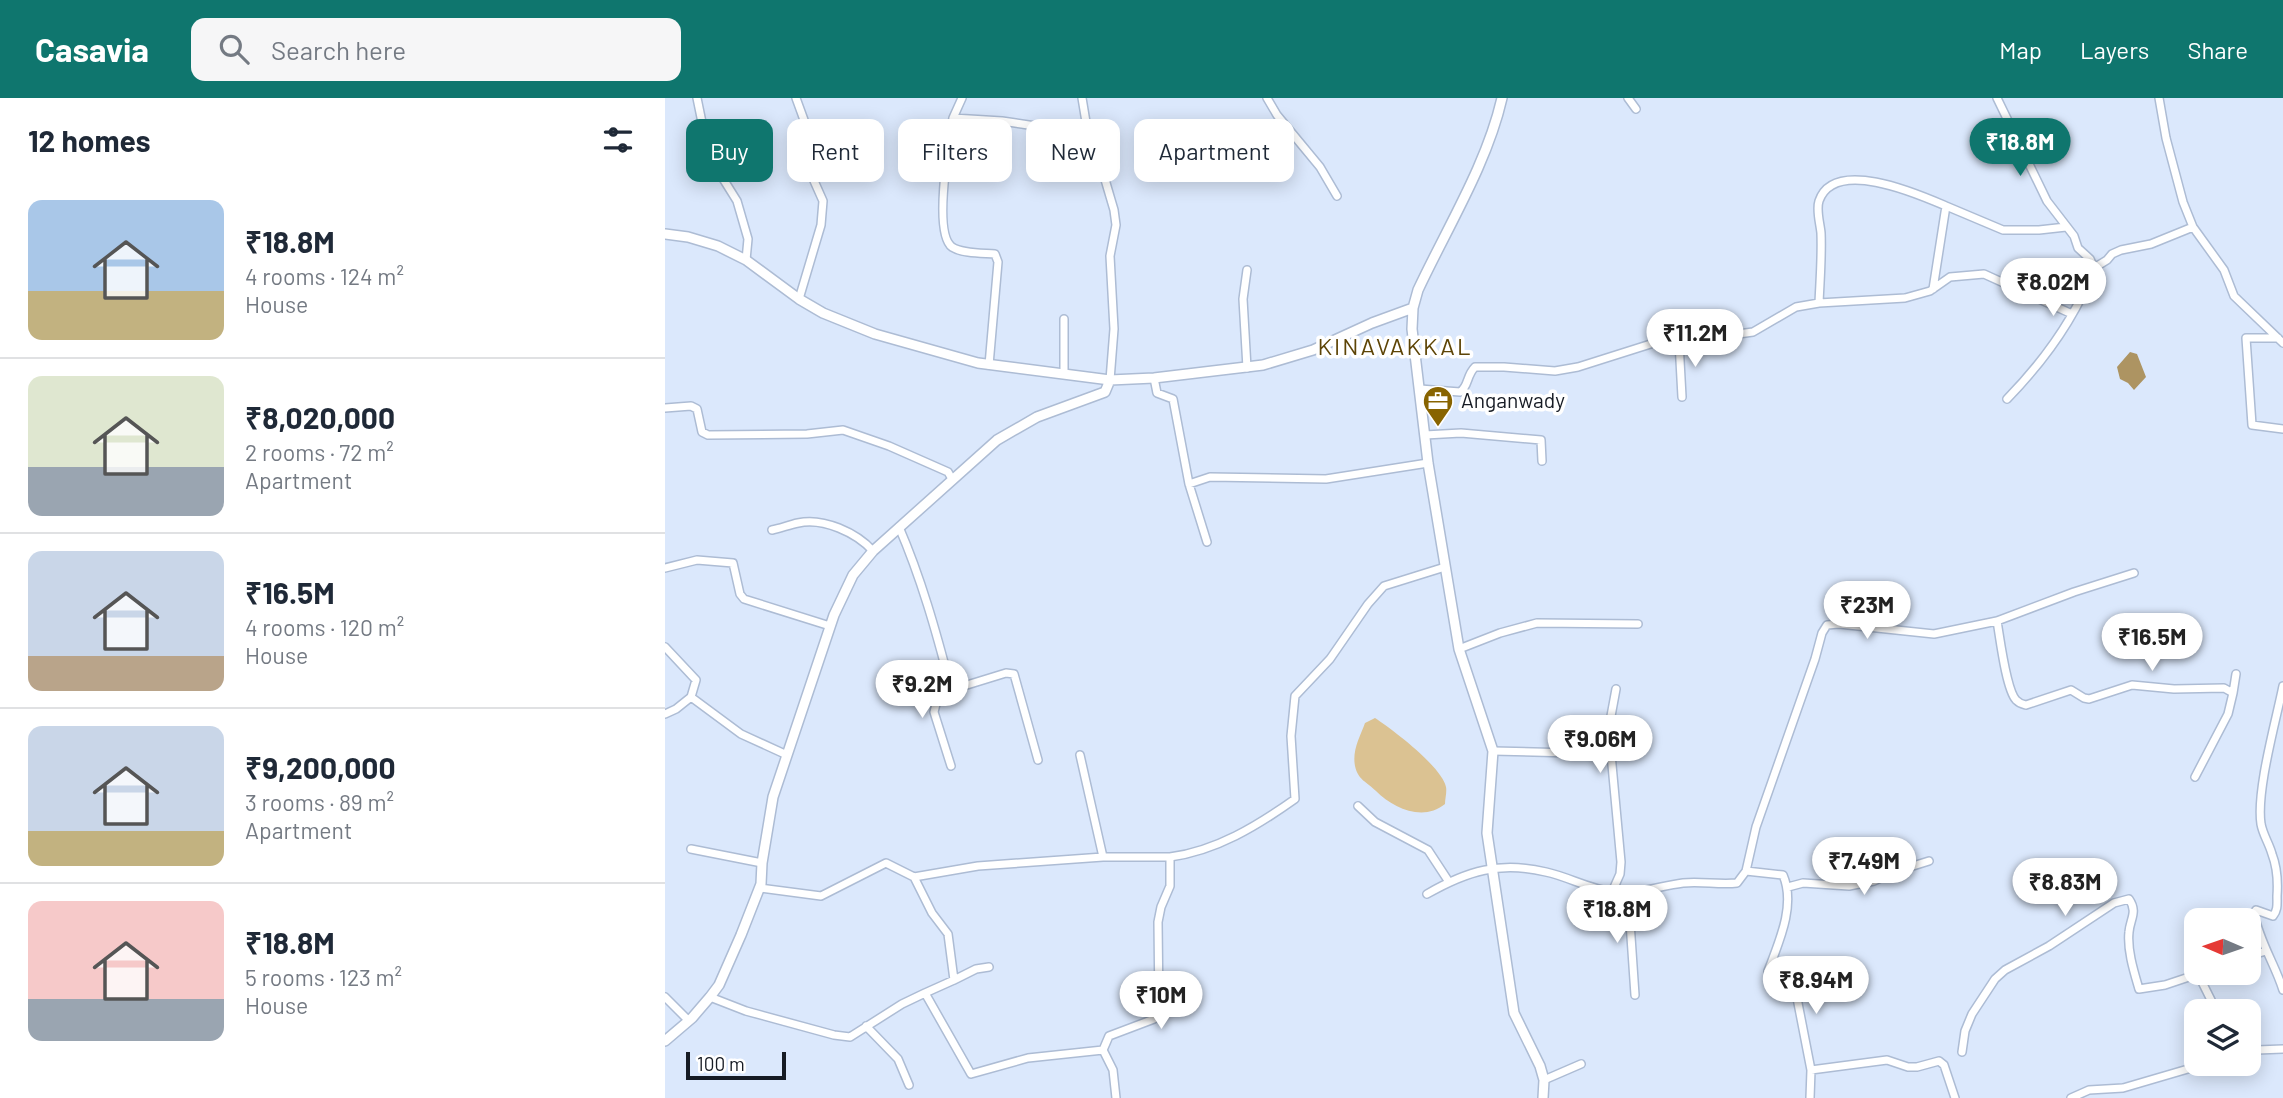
<!DOCTYPE html>
<meta charset="utf-8">
<style>
body{margin:0;font-family:Barlow,sans-serif;background:#f6f6f7;color:#1f2937;height:100vh;display:flex;flex-direction:column;font-size:26px;white-space:nowrap}
*{box-sizing:border-box;margin:0}
p{font-size:23px;color:#747a83}
.icon{flex:none;width:38px;height:38px;fill:none;stroke:currentColor;stroke-width:2;stroke-linecap:round;stroke-linejoin:round}
.map{position:relative;flex:1;overflow:hidden}
.side{display:flex;flex-direction:column;background:#fff;width:665px}
.side>*{flex:none}
.guide{position:absolute;left:21px;top:21px;width:665px;height:63px;display:flex;gap:14px}
.needle{width:46px;rotate:272deg}
.controls{position:absolute;left:1519px;top:810px;display:grid;gap:14px}
.controls a{display:grid;place-items:center;width:77px;height:77px;border-radius:14px;background:#fff;box-shadow:0 4px 18px #0003;font-size:35px}
.scale{position:absolute;left:21px;bottom:18px;width:100px;box-sizing:border-box;padding-left:7px;border:4px solid #161b24;border-top:0;font-size:19px;line-height:24px;white-space:nowrap;color:#161b24;-webkit-text-stroke:5px #fff;paint-order:stroke}
.price{position:absolute;translate:-50% -60px;padding:0 16px;border-radius:24px;background:#fff;color:#222;font-size:23px;line-height:46px;filter:drop-shadow(0 2px 4px #0008)}
.price::after{content:'';position:absolute;left:50%;top:42px;width:21px;height:16px;margin-left:-10px;background:inherit;clip-path:polygon(0 0,100% 0,50% 100%)}
.price.active{background:#0f766e;color:#fff}
ul{padding:0;list-style:none}
li{display:flex;align-items:center;gap:21px;height:175px;padding:0 28px}
li+li{border-top:2px solid #e0e1e3}
li span{display:grid;place-items:center;flex:none;width:196px;height:140px;border-radius:14px;color:#555}
li>.icon{margin-inline-start:auto}
span .icon{width:84px;height:84px;fill:#fffc;stroke-width:1}
li b{font-size:30px}
h2{display:flex;justify-content:space-between;align-items:center;height:84px;padding:0 28px;font-size:30px}
.chip{padding:0 24px;border-radius:14px;background:#fff;box-shadow:0 4px 18px #0003;font-size:24px;line-height:63px}
.chip.active{background:#0f766e;color:#fff}
header{display:flex;align-items:center;gap:42px;box-sizing:border-box;height:98px;padding:0 35px;background:#0f766e;color:#fff}
header strong{font-size:33px}
nav{display:flex;gap:38px;margin-inline-start:auto;font-size:24px}
.search{width:490px;height:63px;background:#f6f6f7;display:flex;align-items:center;gap:18px;box-sizing:border-box;padding:0 24px;border-radius:14px;color:#747a83;font-size:26px}
main{display:flex;flex:1;min-height:0}
.map>svg:first-child{display:block}
.green{fill:#dbc292}
.water{fill:#ad9462}
.lines{fill:none;stroke-linecap:round;stroke-linejoin:round}
.minor-casing{stroke:#adbcd4;stroke-width:10}
.major-casing{stroke:#adbcd4;stroke-width:12}
.minor{stroke:#fff;stroke-width:7}
.major{stroke:#fff;stroke-width:9}
.labels{text-anchor:middle;stroke-width:7;stroke-linejoin:round;paint-order:stroke}
.poi-label{font-size:21px;fill:#161b24;stroke:#fff;text-anchor:start}
.quarter-label{font-size:24px;letter-spacing:2px;fill:#5d4406;stroke:#fff}
</style>
<header>
<strong>Casavia</strong>
<div class="search"><svg class="icon" aria-label="search" viewBox="0 0 24 24"><circle cx="10" cy="10" r="6"/><path d="M15 15l6 6"/></svg>Search here</div>
<nav><a>Map</a><a>Layers</a><a>Share</a></nav>
</header>
<main>
<section class="side">
<h2>12 homes<svg class="icon" aria-label="filters" viewBox="0 0 24 24"><path d="M4 7h16M4 17h16"/><circle cx="9" cy="7" r="2"/><circle cx="15" cy="17" r="2"/></svg></h2>
<ul>
<li><span style="background:linear-gradient(#a9c7e8 65%,#c2b280 0)"><svg class="icon" aria-label="home" viewBox="0 0 24 24"><path d="M3 11l9-7 9 7M6 9v11h12V9"/></svg></span><div><b>₹18.8M</b><p>4 rooms · 124 m²</p><p>House</p></div></li>
<li><span style="background:linear-gradient(#dfe7d0 65%,#9aa5b1 0)"><svg class="icon" aria-label="home" viewBox="0 0 24 24"><path d="M3 11l9-7 9 7M6 9v11h12V9"/></svg></span><div><b>₹8,020,000</b><p>2 rooms · 72 m²</p><p>Apartment</p></div></li>
<li><span style="background:linear-gradient(#c9d6e8 75%,#b9a48a 0)"><svg class="icon" aria-label="home" viewBox="0 0 24 24"><path d="M3 11l9-7 9 7M6 9v11h12V9"/></svg></span><div><b>₹16.5M</b><p>4 rooms · 120 m²</p><p>House</p></div></li>
<li><span style="background:linear-gradient(#c9d6e8 75%,#c2b280 0)"><svg class="icon" aria-label="home" viewBox="0 0 24 24"><path d="M3 11l9-7 9 7M6 9v11h12V9"/></svg></span><div><b>₹9,200,000</b><p>3 rooms · 89 m²</p><p>Apartment</p></div></li>
<li><span style="background:linear-gradient(#f6c9c9 70%,#9aa5b1 0)"><svg class="icon" aria-label="home" viewBox="0 0 24 24"><path d="M3 11l9-7 9 7M6 9v11h12V9"/></svg></span><div><b>₹18.8M</b><p>5 rooms · 123 m²</p><p>House</p></div></li>
</ul>
</section>
<div class="map">
<svg width="1618" height="1000" viewBox="0 0 1618 1000">
<rect width="100%" height="100%" fill="#dbe8fc"/>
<path class="green" d="M710,620C727,631 777,669 781,689C782,694 780,701 780,706C758,724 728,710 711,693C702,684 693,682 690,668C687,652 695,639 700,625Z"/>
<path class="water" d="M1465,254L1472,256L1481,279L1469,292L1463,285L1455,281L1452,269Z"/>
<g class="lines">
<g class="minor-casing">
<path id="minor" d="M32,0L40,39L57,79L72,103L83,141L81,162
M131,0L139,22L142,67L158,103L156,127L134,201
M297,0L288,20L337,23L377,29L412,26L422,30L426,34L449,112L451,127L445,158L449,231L445,282
M417,0L422,30
M602,0L612,17L655,69L672,98
M963,0L971,11
M1332,0L1382,103L1409,138L1413,150L1425,161L1429,170C1411,219 1378,264 1342,301
M1494,0L1501,40L1518,104L1528,129L1559,172L1569,198L1618,245
M288,20C284,44 268,135 287,149C298,156 318,155 330,156L333,164L324,267
M1429,170L1442,162L1447,156L1456,152L1486,146L1528,129
M1268,191L1281,108L1338,132H1374L1401,129
M1154,205C1155,182 1157,158 1156,135C1155,125 1151,112 1154,103C1169,59 1253,96 1281,108
M399,221V276
M1613,240H1581L1587,327L1618,331
M1014,244L1017,299
M582,270L578,201L582,172
M489,280L492,295L508,301L524,386L545,379L661,381L763,365
M755,291L795,294C804,288 801,278 810,269H839L890,273L913,269L992,244H1014L1088,234L1131,209L1154,205L1240,200L1265,193L1285,179L1319,176L1407,216
M0,310L26,308L32,311L37,334L43,337L142,336L178,332L224,348L283,374L287,381
M760,337L796,335L876,342L877,363
M524,386L542,444
M234,429C256,480 271,533 285,587
M107,432C116,430 124,427 133,425C158,419 192,435 208,453
M0,470L32,462L68,465L75,496L79,501L165,528
M1332,523C1335,540 1341,591 1351,602C1355,606 1357,606 1361,607L1406,592L1419,600L1424,601L1467,587L1509,591L1559,590L1568,595L1563,616L1530,679
M0,549L31,582L26,599
M794,551L835,535L872,525L973,526
M1618,588C1611,623 1591,693 1596,726C1598,737 1604,745 1607,756C1612,769 1613,784 1612,798C1612,806 1613,812 1608,818L1591,812L1589,815C1594,843 1610,866 1618,892
M1568,595L1571,576
M26,599L76,636L122,657
M0,616L11,611L26,599
M828,653L946,656L956,764L955,776L947,794
M946,656V618L951,591
M415,657L438,759
M286,668L269,614L273,598L285,587H302L341,575L349,576L373,662
M693,708L710,724L763,752L784,784
M26,751L97,765
M1081,773L1118,777C1131,807 1114,844 1103,873L1110,883L1125,890L1132,900L1146,972L1222,962L1243,969H1252L1274,963L1279,967L1290,1000
M249,779L313,768L438,759H505
M1123,789L1138,785L1184,788L1209,783L1232,773L1264,763
M95,790L156,798L221,765L249,779L267,815L283,836L289,882L260,895L306,976L363,960L438,952L444,938L489,921L494,910L493,824L496,809L505,788V759C551,753 592,728 630,701L626,638L630,598L665,561L703,506L719,488L780,469
M963,795L970,897
M762,796C802,773 835,763 881,774C904,779 924,791 948,794C972,797 994,788 1018,785C1036,783 1054,787 1072,785L1081,773L1091,729L1150,561L1157,535L1162,527L1174,526L1269,536L1332,523L1409,494L1469,475
M1584,858L1601,853
M1533,876L1552,914
M289,882L311,871L324,869
M0,899L24,923
M45,899L81,913L169,937L185,939L237,906L260,895
M201,928L233,961L244,987
M438,952L448,972L451,1000
M1297,954L1300,933L1307,916L1330,881L1340,872L1384,848L1449,805L1464,801C1473,814 1465,821 1464,834C1462,852 1469,874 1474,891L1500,887L1536,875
M1584,956L1592,952L1618,951
M879,982L916,966
M1145,1000L1146,972
M1406,1000L1424,992L1458,990L1540,966"/>
</g>
<g class="major-casing">
<path id="major" d="M837,0C822,66 782,130 753,192L748,210L747,231L763,365L794,551L828,653L822,735L849,915L875,968L879,982L878,1000
M0,136L23,139L53,148L81,162L134,201L158,215L210,236L313,265L445,282L489,280L598,267L648,252L707,225L748,210
M0,943L27,920L45,899L54,887L76,837L96,786L97,765L108,699L169,517L188,477L208,453L332,342L372,319L440,294L445,282"/>
</g>
<use href="#minor" class="minor"/>
<use href="#major" class="major"/>
</g>
<defs>
<g id="office-pin" transform="scale(1.575)"><path d="M0 17L-7.5 6A9.5 9.5 0 1 1 7.5 6Z" fill="#886401" stroke="#fff"/><path d="M-6-3h4V-5.5h4V-3h4V5H-6ZM-1-4.5V-3h2v-1.5ZM-6 0V1H6V0Z" fill="#fff"/></g>
</defs>
<g fill-rule="evenodd">
<use href="#office-pin" x="773" y="303"/>
</g>
<g class="labels">
<g class="poi-label">
<text x="796" y="310">Anganwady</text>
</g>
<g class="quarter-label">
<text x="730" y="257">KINAVAKKAL</text>
</g>
</g>
</svg>
<div class="controls">
<a><svg class="needle" viewBox="-14 -14 28 28"><path d="M0-13l5 13h-10z" fill="#e53935"/><path d="M0 13l5-13h-10z" fill="#747a83"/></svg></a>
<a><svg class="icon" aria-label="layers" viewBox="0 0 24 24"><path d="M12 4l9 5-9 5-9-5zM3 14l9 5 9-5"/></svg></a>
</div>
<div class="scale">100 m</div>
<b class="price active" style="left:1355px;top:80px">₹18.8M</b>
<b class="price" style="left:1388px;top:220px">₹8.02M</b>
<b class="price" style="left:1030px;top:271px">₹11.2M</b>
<b class="price" style="left:1202px;top:543px">₹23M</b>
<b class="price" style="left:1487px;top:575px">₹16.5M</b>
<b class="price" style="left:257px;top:622px">₹9.2M</b>
<b class="price" style="left:935px;top:677px">₹9.06M</b>
<b class="price" style="left:1199px;top:799px">₹7.49M</b>
<b class="price" style="left:1400px;top:820px">₹8.83M</b>
<b class="price" style="left:952px;top:847px">₹18.8M</b>
<b class="price" style="left:1151px;top:918px">₹8.94M</b>
<b class="price" style="left:496px;top:933px">₹10M</b>
<div class="guide">
<a class="chip active">Buy</a>
<a class="chip">Rent</a>
<a class="chip">Filters</a>
<a class="chip">New</a>
<a class="chip">Apartment</a>
</div>
</div>
</main>
